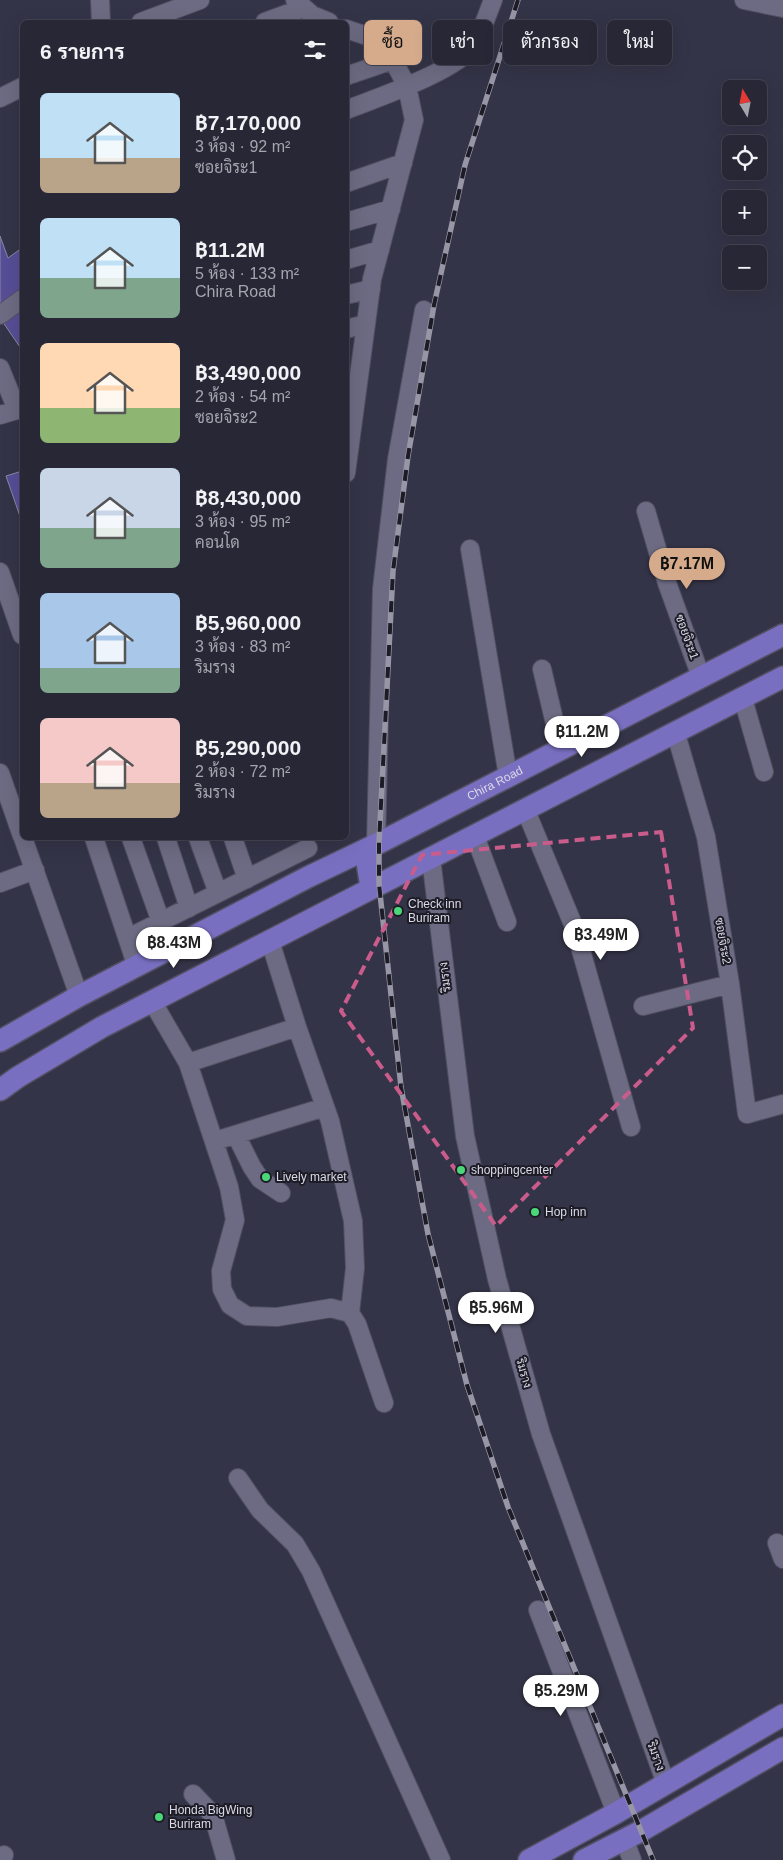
<!DOCTYPE html>
<html lang="th">
<meta charset="utf-8">
<style>
body{margin:0;font-family:Arial,Sarabun,sans-serif;background:#333342;color:#f1f3f6;height:100vh;display:flex;flex-direction:column;font-size:19px;white-space:nowrap}
*{box-sizing:border-box;margin:0}
p{font-size:16px;color:#a4a5ad}
.icon{flex:none;width:28px;height:28px;fill:none;stroke:currentColor;stroke-width:2;stroke-linecap:round;stroke-linejoin:round}
.map{position:relative;flex:1;overflow:hidden}
.panel{position:absolute;left:20px;top:20px;width:329px;height:820px;display:flex;flex-direction:column;background:#272736;border-radius:8px;box-shadow:0 5px 20px #0002,0 0 0 1px #434451}
.panel>*{flex:none}
.guide{position:absolute;left:364px;top:20px;width:344px;height:45px;display:flex;gap:10px}
.needle{width:32px;rotate:350deg}
.tools{position:absolute;left:722px;top:80px;display:grid;gap:10px}
.tools a{display:grid;place-items:center;width:45px;height:45px;border-radius:8px;background:#272736;box-shadow:0 5px 20px #0002,0 0 0 1px #434451;font-size:25px}
.price{position:absolute;translate:-50% -42px;padding:0 11px;border-radius:18px;background:#fff;color:#222;font-size:16px;line-height:32px;filter:drop-shadow(0 1px 2px #0008)}
.price::after{content:'';position:absolute;left:50%;top:30px;width:15px;height:11px;margin-left:-8px;background:inherit;clip-path:polygon(0 0,100% 0,50% 100%)}
.price.selected{background:#d6ab8b;color:#111}
ul{padding:0;list-style:none}
li{display:flex;align-items:center;gap:15px;height:125px;padding:0 20px}
li span{display:grid;place-items:center;flex:none;width:140px;height:100px;border-radius:8px;color:#555}
li>.icon{margin-inline-start:auto}
span .icon{width:60px;height:60px;fill:#fffc;stroke-width:1}
li b{font-size:21px}
h2{display:flex;justify-content:space-between;align-items:center;height:60px;padding:0 20px;font-size:21px}
.tag{padding:0 18px;border-radius:8px;background:#272736;box-shadow:0 5px 20px #0002,0 0 0 1px #434451;font-size:18px;line-height:45px}
.tag.selected{background:#d6ab8b;color:#111}
.map>svg:first-child{display:block}
.building{fill:#564e96;stroke:#8988a1}
.lines{fill:none;stroke-linecap:round;stroke-linejoin:round}
.minor-casing{stroke:#515062;stroke-width:20}
.major-casing{stroke:#515062;stroke-width:24}
.minor{stroke:#6c6b83;stroke-width:18}
.major{stroke:#786fc0;stroke-width:21}
.rail-casing{stroke:#9696a6;stroke-width:5.5}
.rail{stroke:#1d1c26;stroke-width:4;stroke-dasharray:11;stroke-linecap:butt}
.marked{fill:none;stroke:#ca5c8c;stroke-width:4;stroke-dasharray:10 6;stroke-linejoin:round}
.poi-dot{fill:#49d778;stroke:#1d1c26;stroke-width:2}
.labels{text-anchor:middle;stroke-width:4;stroke-linejoin:round;paint-order:stroke}
.street-label{font-size:12px;fill:#dadae8;stroke:#1d1c26}
.poi-label{font-size:12px;fill:#dadae8;stroke:#1d1c26;text-anchor:start}
</style>
<div class="map">
<svg width="783" height="1860" viewBox="0 0 783 1860">
<rect width="100%" height="100%" fill="#343448"/>
<path class="building" d="M0,236L8,258L22,248V350L0,318Z
M22,471V522L6,476Z"/>
<g class="lines">
<g class="minor-casing">
<path id="minor" d="M100,0L101,22
M295,0L312,15L329,22
M744,0L783,8
M141,22L200,0
M265,22L303,8
M346,29L373,38L388,51L407,86L414,120L372,279L346,473
M346,76L393,60
M0,98L22,87
M346,110C374,99 459,70 473,46C482,32 487,15 493,0
M346,183L403,163
M346,222L391,209
M346,260L380,250
M346,295L371,289
M0,315L22,299
M346,329L366,324
M0,368L17,410L0,415
M646,511L667,583L701,677
M470,549L508,776
M0,572L22,635
M542,669L561,749
M743,699L764,772
M676,734L706,837L730,984L747,1114L783,1104
M0,773L22,836
M526,811L575,929L631,1127
M475,836L507,922
M23,838L79,996
M94,838L137,967
M131,838L161,922
M166,838L189,908
M198,838L218,893
M233,838L247,879
M376,844L382,589L397,459L424,310
M431,858L465,1136L497,1279L541,1434L666,1784
M0,883L35,870
M128,938L308,848
M270,941L297,1027L330,1121L353,1221L355,1268L350,1313
M152,1001L188,1063L229,1187L235,1220L221,1271L222,1289L230,1305L247,1316L277,1317L331,1308L350,1313L357,1324L384,1403
M643,1006L730,984
M188,1063L297,1027
M236,1135L252,1167L260,1179L281,1193
M215,1141L325,1107
M238,1478L260,1510L295,1544L311,1571L441,1860
M777,1543L783,1559
M538,1610L616,1813
M193,1794L213,1815L226,1860
M624,1839L632,1860
M2,1860L4,1855"/>
</g>
<g class="major-casing">
<g id="major">
<path d="M365,850L371,887"/>
<path id="s1" d="M0,1041L79,996L308,877L379,843L783,635"/>
<path d="M0,1090L18,1077L102,1027L783,677"/>
<path d="M529,1860L616,1813L783,1715"/>
<path d="M584,1860L641,1831L783,1748"/>
</g>
</g>
<use href="#minor" class="minor"/>
<use href="#major" class="major"/>
<g class="rail-casing">
<path id="rail" d="M518,0L465,165L434,305L408,456L393,571L379,843V884L401,1087L428,1234L467,1385L508,1507L653,1860"/>
</g>
<use href="#rail" class="rail"/>
</g>
<path class="marked" d="M661,832L693,1028L496,1226L341,1011L422,855Z"/>
<g class="poi-dot">
<circle cx="398" cy="911" r="5"/>
<circle cx="461" cy="1170" r="5"/>
<circle cx="266" cy="1177" r="5"/>
<circle cx="535" cy="1212" r="5"/>
<circle cx="159" cy="1817" r="5"/>
</g>
<g class="labels">
<g class="street-label">
<text transform="translate(687 637) rotate(70)" y="4">ซอยจิระ1</text>
<text dy="4" stroke="none"><textPath href="#s1" startOffset="558">Chira Road</textPath></text>
<text transform="translate(723 941) rotate(80)" y="4">ซอยจิระ2</text>
<text transform="translate(445 977) rotate(-97)" y="4">ริมราง</text>
<text transform="translate(524 1373) rotate(74)" y="4">ริมราง</text>
<text transform="translate(656 1756) rotate(70)" y="4">ริมราง</text>
</g>
<g class="poi-label">
<text x="408" y="908">Check inn<tspan x="408" dy="14">Buriram</tspan></text>
<text x="471" y="1174">shoppingcenter</text>
<text x="276" y="1181">Lively market</text>
<text x="545" y="1216">Hop inn</text>
<text x="169" y="1814">Honda BigWing<tspan x="169" dy="14">Buriram</tspan></text>
</g>
</g>
</svg>
<div class="tools">
<a><svg class="needle" viewBox="-14 -14 28 28"><path d="M0-13l5 13h-10z" fill="#e53935"/><path d="M0 13l5-13h-10z" fill="#a4a5ad"/></svg></a>
<a><svg class="icon" aria-label="locate" viewBox="0 0 24 24"><circle cx="12" cy="12" r="6"/><path d="M12 2v4M12 18v4M2 12h4M18 12h4"/></svg></a>
<a>+</a>
<a>−</a>
</div>
<b class="price selected" style="left:687px;top:590px">฿7.17M</b>
<b class="price" style="left:582px;top:758px">฿11.2M</b>
<b class="price" style="left:601px;top:961px">฿3.49M</b>
<b class="price" style="left:174px;top:969px">฿8.43M</b>
<b class="price" style="left:496px;top:1334px">฿5.96M</b>
<b class="price" style="left:561px;top:1717px">฿5.29M</b>
<div class="guide">
<a class="tag selected">ซื้อ</a>
<a class="tag">เช่า</a>
<a class="tag">ตัวกรอง</a>
<a class="tag">ใหม่</a>
</div>
<section class="panel">
<h2>6 รายการ<svg class="icon" aria-label="filters" viewBox="0 0 24 24"><path d="M4 7h16M4 17h16"/><circle cx="9" cy="7" r="2"/><circle cx="15" cy="17" r="2"/></svg></h2>
<ul>
<li><span style="background:linear-gradient(#bfe0f5 65%,#b9a48a 0)"><svg class="icon" aria-label="home" viewBox="0 0 24 24"><path d="M3 11l9-7 9 7M6 9v11h12V9"/></svg></span><div><b>฿7,170,000</b><p>3 ห้อง · 92 m²</p><p>ซอยจิระ1</p></div></li>
<li><span style="background:linear-gradient(#bfe0f5 60%,#7fa58c 0)"><svg class="icon" aria-label="home" viewBox="0 0 24 24"><path d="M3 11l9-7 9 7M6 9v11h12V9"/></svg></span><div><b>฿11.2M</b><p>5 ห้อง · 133 m²</p><p>Chira Road</p></div></li>
<li><span style="background:linear-gradient(#ffd9b3 65%,#8fb573 0)"><svg class="icon" aria-label="home" viewBox="0 0 24 24"><path d="M3 11l9-7 9 7M6 9v11h12V9"/></svg></span><div><b>฿3,490,000</b><p>2 ห้อง · 54 m²</p><p>ซอยจิระ2</p></div></li>
<li><span style="background:linear-gradient(#c9d6e8 60%,#7fa58c 0)"><svg class="icon" aria-label="home" viewBox="0 0 24 24"><path d="M3 11l9-7 9 7M6 9v11h12V9"/></svg></span><div><b>฿8,430,000</b><p>3 ห้อง · 95 m²</p><p>คอนโด</p></div></li>
<li><span style="background:linear-gradient(#a9c7e8 75%,#7fa58c 0)"><svg class="icon" aria-label="home" viewBox="0 0 24 24"><path d="M3 11l9-7 9 7M6 9v11h12V9"/></svg></span><div><b>฿5,960,000</b><p>3 ห้อง · 83 m²</p><p>ริมราง</p></div></li>
<li><span style="background:linear-gradient(#f6c9c9 65%,#b9a48a 0)"><svg class="icon" aria-label="home" viewBox="0 0 24 24"><path d="M3 11l9-7 9 7M6 9v11h12V9"/></svg></span><div><b>฿5,290,000</b><p>2 ห้อง · 72 m²</p><p>ริมราง</p></div></li>
</ul>
</section>
</div>
